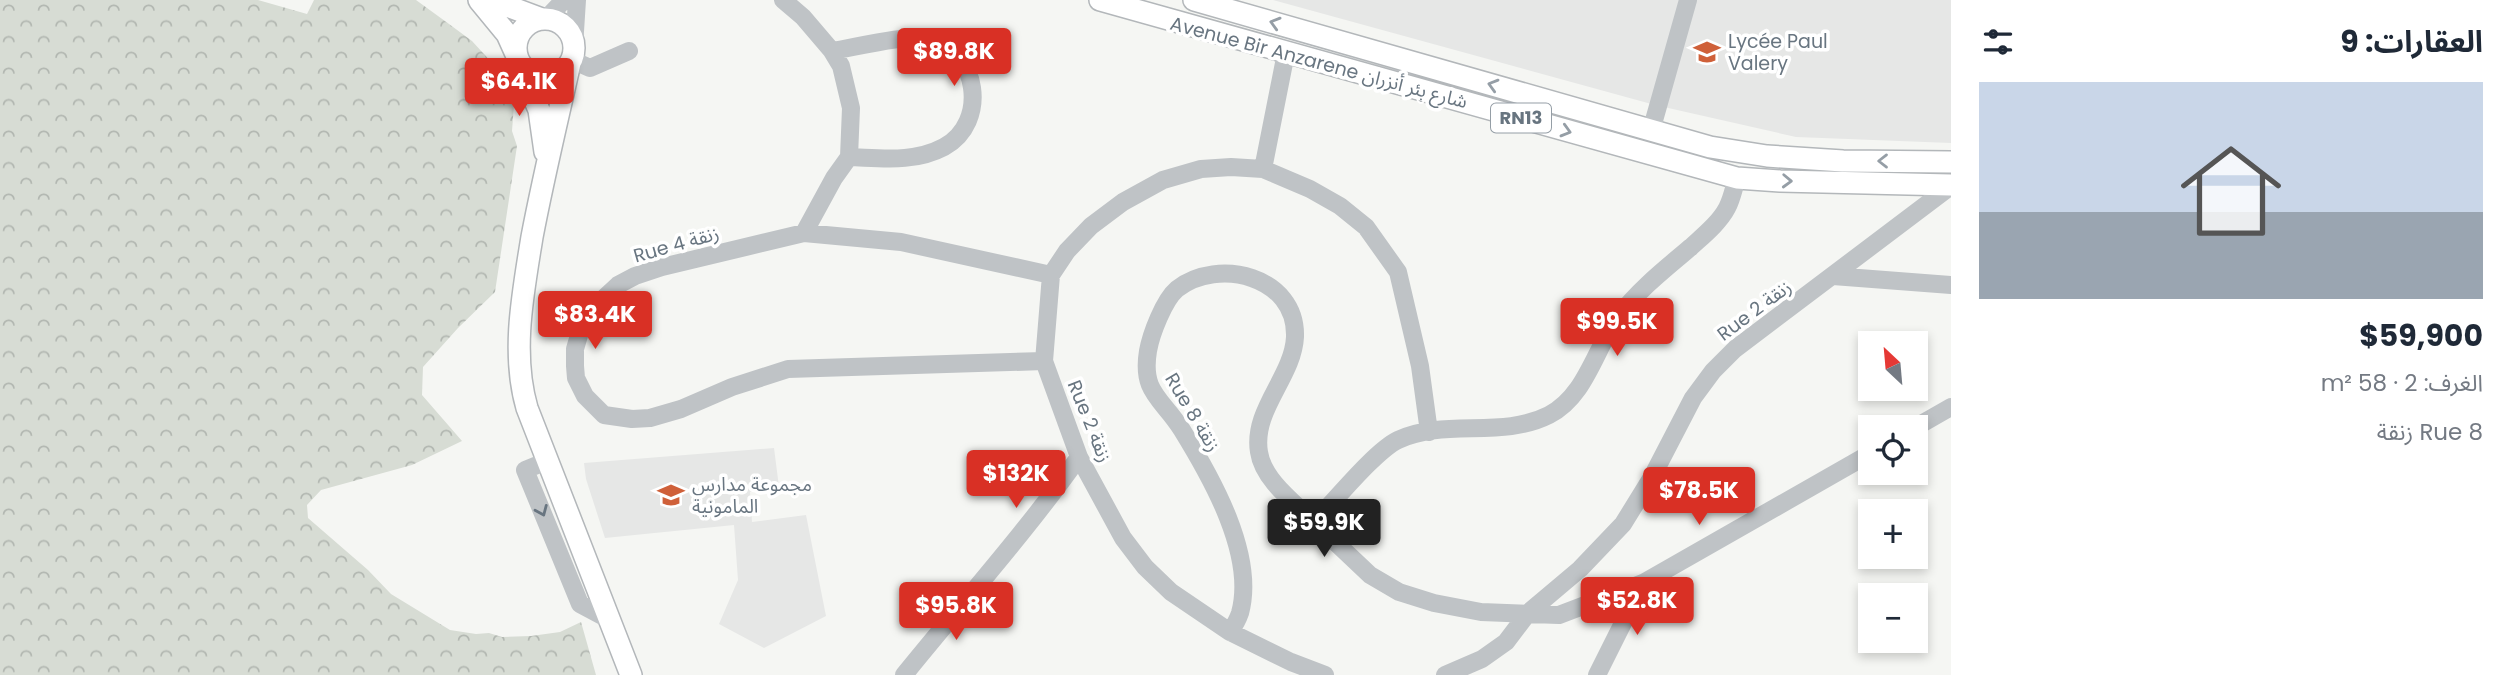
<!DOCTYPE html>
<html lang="ar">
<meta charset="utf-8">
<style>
body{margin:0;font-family:Poppins,"Noto Sans Arabic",sans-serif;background:#f2f2f3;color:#1f2937;direction:rtl;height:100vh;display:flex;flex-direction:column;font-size:26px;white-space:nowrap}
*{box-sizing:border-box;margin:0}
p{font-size:23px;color:#747a83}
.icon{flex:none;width:38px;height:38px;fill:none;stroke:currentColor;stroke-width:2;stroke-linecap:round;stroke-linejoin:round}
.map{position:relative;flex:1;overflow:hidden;direction:ltr}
.panel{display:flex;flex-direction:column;background:#fff;width:560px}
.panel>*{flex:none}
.needle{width:46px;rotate:334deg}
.controls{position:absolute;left:1858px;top:331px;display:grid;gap:14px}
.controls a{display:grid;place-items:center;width:70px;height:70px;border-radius:0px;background:#fff;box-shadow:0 4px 10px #0003;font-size:35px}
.price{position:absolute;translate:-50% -60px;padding:0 16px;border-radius:7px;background:#d93025;color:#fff;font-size:23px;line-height:46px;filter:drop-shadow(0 2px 4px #0008)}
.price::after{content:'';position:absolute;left:50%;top:42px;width:21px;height:16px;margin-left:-10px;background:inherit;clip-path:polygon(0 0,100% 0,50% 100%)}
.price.selected{background:#222;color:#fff}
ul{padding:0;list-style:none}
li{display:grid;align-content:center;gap:14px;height:371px;padding:0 28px}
li span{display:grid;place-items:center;height:217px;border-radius:0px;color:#555}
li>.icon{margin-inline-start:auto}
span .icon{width:126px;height:126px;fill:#fffc;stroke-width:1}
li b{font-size:30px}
h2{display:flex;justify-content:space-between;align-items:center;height:84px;padding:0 28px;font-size:30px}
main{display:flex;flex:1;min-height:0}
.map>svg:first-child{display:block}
.built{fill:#e6e7e6}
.park{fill:url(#park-crowns)}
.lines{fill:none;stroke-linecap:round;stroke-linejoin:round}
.major-casing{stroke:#b3b7ba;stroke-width:24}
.minor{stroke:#bfc3c6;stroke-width:18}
.major{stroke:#fff;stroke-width:21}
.oneway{stroke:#959ea6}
.oneway2{stroke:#687580}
.labels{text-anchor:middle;stroke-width:7;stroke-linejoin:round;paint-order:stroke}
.shield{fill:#fff;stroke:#959ea6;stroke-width:2}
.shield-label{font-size:18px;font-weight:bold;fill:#687580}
.poi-label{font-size:19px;fill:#687580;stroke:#fff;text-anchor:start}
.street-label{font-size:19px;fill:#687580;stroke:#fff}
</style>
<main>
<section class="panel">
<h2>العقارات: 9<svg class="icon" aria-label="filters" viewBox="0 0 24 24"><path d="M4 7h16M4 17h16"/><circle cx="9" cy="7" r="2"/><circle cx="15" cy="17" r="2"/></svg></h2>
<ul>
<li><span style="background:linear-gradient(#c9d6e8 60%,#9aa5b1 0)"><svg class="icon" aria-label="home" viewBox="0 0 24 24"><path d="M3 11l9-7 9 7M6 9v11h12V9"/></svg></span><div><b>$59,900</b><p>الغرف: 2 · 58 m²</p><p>Rue 8 زنقة</p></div></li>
</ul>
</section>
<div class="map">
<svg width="1951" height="675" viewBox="0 0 1951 675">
<defs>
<pattern id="park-crowns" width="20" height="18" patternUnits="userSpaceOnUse" patternTransform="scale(1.75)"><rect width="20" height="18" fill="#d7dcd4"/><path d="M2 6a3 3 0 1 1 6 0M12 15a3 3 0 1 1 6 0" fill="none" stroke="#b2b7b1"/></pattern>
</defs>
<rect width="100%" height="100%" fill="#f5f6f3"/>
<path class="built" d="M1273,0H1951V143L1796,137L1655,105Z
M774,448L779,487L750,492L752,522L806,515L826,616L764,648L719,624L738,580L734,525L605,538L586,479L584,463Z"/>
<path class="park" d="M0,0H258L307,14L314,0H416L449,24L472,41L494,65L514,105L512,131L517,146L495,292L458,328L423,367L422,395L462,441L412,465L321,490L307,505L308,518L368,570L391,594L450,630L476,634L489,633L502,637L531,636L560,632L581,622L596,675H0Z"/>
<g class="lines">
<g class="major-casing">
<path id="major" d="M479,0L507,34L516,54
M491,0L542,19
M1100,0L1737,178L1780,181L1951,185
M1194,0L1710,147L1767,156L1843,161L1951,162
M516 48a29 29 0 1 1 58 0a29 29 0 1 1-58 0Z
M570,63C557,121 543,179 532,237C523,293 511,353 527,408L631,675
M520,66L539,110L545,152"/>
</g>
<path class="minor" d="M783,0L803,17L832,51L841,66L851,108L849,157L834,178L804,233
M546,19L564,0
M574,47L577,0
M832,51C857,47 906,34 928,39C979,49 989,123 944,147C914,163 881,158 849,157
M572,60L590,68L629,51
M1651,131L1688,0
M1263,169L1286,53
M1737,178C1734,187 1732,199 1727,208C1719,223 1704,235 1691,247C1666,268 1638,290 1618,317C1595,349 1586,396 1549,415C1502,439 1445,418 1398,440C1375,451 1334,502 1314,522L1370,575L1399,592L1434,603L1481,612L1559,615L1643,583L1871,453
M1833,276L1951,285
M1044,361L788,369L732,387L681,409L650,418L632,419L604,415L585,396L576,378L575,366V349L582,325L591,310L618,285L635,276L662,267L804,233L901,242L1051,275
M1916,427L1951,407
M547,461L525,470L580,604L610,620
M1230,632C1234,626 1238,619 1240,613C1256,555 1211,477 1182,430C1162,398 1141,393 1148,351C1151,334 1164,300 1177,289C1218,257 1297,276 1295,337C1293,377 1252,410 1259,452C1263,480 1295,503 1314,522
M904,675C963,602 1025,533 1079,457
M1325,675L1291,662L1230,632L1171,592L1145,567L1123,538L1079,457L1044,361L1051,275L1067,251L1091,226L1123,202L1163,180L1201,169L1231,167L1263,169L1310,189L1340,206L1366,227L1398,272L1420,366L1429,432
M1445,675L1482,659L1506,642L1528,613L1580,569L1623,524L1652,477L1693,398L1713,371L1735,349L1951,186
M1597,675L1643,583"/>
<use href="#major" class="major"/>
</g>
<defs><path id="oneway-chevron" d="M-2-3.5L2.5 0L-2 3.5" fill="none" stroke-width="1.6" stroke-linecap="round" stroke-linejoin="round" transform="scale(1.75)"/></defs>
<g class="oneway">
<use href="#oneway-chevron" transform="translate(1275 23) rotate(-164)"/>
<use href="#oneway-chevron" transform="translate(1493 85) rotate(-164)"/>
<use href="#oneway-chevron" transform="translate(1566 131) rotate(16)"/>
<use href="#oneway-chevron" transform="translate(1883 161) rotate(-180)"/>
<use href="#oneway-chevron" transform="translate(1787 181) rotate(2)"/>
</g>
<use class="oneway2" href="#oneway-chevron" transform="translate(542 511) rotate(67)"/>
<defs>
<g id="school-bare" transform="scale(2.1)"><path d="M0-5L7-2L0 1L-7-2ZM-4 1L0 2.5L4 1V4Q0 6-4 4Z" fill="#cf6039" stroke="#fff" stroke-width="2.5" paint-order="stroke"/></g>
</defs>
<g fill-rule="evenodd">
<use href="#school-bare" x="1707" y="52"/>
<use href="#school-bare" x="671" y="495"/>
</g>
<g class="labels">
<rect class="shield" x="1491" y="103.5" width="60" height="29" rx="5"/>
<g class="shield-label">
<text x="1521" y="124">RN13</text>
</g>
<g class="poi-label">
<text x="1728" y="48">Lycée Paul<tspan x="1728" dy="22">Valery</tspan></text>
<text x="692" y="491">مجموعة مدارس<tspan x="692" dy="22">المامونية</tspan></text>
</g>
<g class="street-label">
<text transform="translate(1319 62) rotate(15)" y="7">Avenue Bir Anzarene شارع بئر أنزران</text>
<text transform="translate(676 244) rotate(-16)" y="7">Rue 4 زنقة</text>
<text transform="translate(1754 310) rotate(-37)" y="7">Rue 2 زنقة</text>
<text transform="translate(1193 412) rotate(59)" y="7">Rue 8 زنقة</text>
<text transform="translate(1090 421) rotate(68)" y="7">Rue 2 زنقة</text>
</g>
</g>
</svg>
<div class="controls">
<a><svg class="needle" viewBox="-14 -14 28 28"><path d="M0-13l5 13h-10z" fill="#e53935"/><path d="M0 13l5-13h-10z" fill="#747a83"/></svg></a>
<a><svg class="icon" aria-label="locate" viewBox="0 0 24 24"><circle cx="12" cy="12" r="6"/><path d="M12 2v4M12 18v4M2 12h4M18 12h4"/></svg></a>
<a>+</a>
<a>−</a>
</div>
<b class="price" style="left:954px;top:88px">$89.8K</b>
<b class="price" style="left:519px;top:118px">$64.1K</b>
<b class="price" style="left:595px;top:351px">$83.4K</b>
<b class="price" style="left:1617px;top:358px">$99.5K</b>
<b class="price" style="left:1016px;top:510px">$132K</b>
<b class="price" style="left:1699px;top:527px">$78.5K</b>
<b class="price selected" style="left:1324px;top:559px">$59.9K</b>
<b class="price" style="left:1637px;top:637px">$52.8K</b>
<b class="price" style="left:956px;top:642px">$95.8K</b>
</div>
</main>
